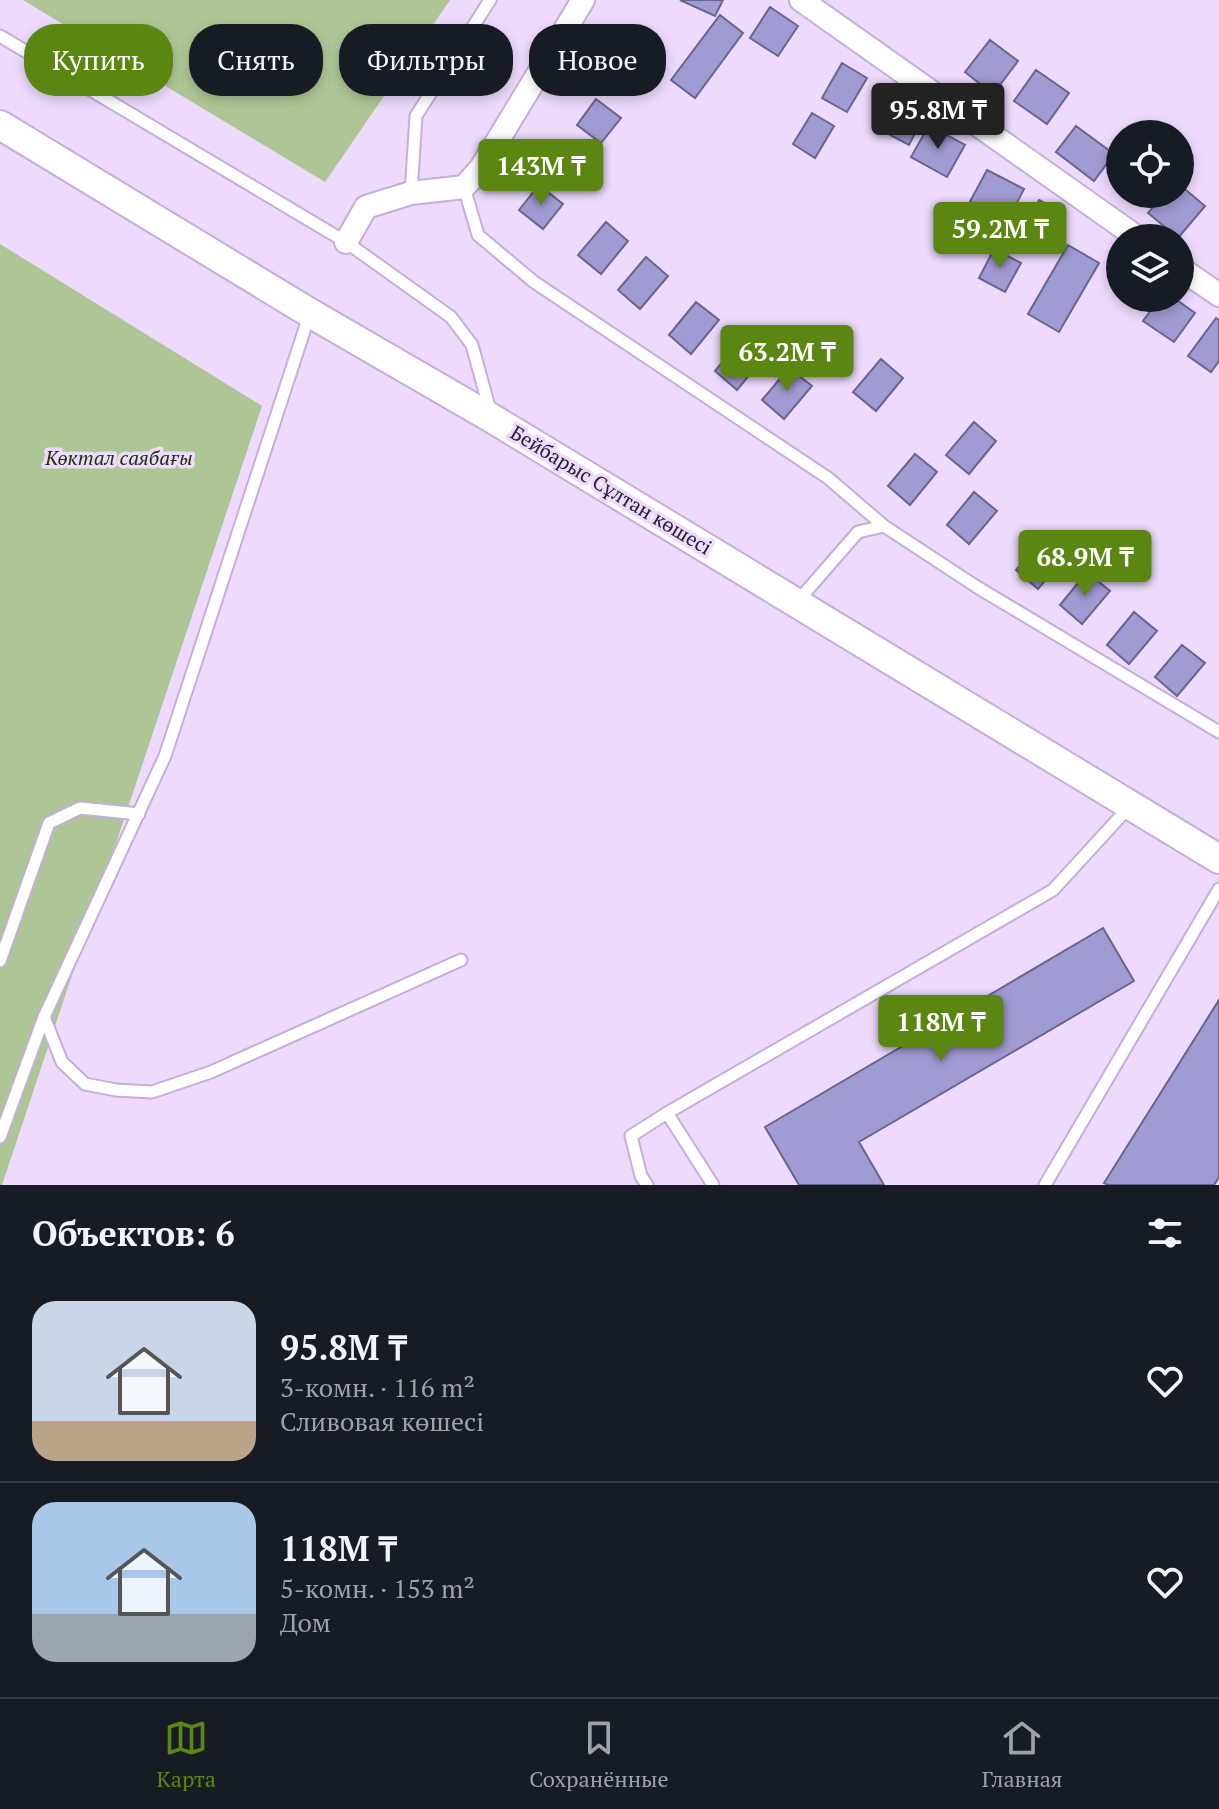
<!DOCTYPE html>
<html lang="ru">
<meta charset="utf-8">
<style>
body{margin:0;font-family:"PT Serif",serif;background:#242831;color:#f1f3f6;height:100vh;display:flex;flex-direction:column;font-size:30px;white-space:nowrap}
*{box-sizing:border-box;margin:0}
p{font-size:26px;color:#9ea1a6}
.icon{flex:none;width:44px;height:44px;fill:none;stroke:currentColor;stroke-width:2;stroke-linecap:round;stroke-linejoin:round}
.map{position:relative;height:1185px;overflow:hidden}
.panel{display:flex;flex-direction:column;background:#171b24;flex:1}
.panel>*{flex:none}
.banner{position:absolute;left:24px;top:24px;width:800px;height:72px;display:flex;gap:16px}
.controls{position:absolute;left:1106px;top:120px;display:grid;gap:16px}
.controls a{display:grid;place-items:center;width:88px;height:88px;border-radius:50%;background:#171b24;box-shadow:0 4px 12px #0003;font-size:40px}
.price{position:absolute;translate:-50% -68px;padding:0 18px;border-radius:8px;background:#5b8612;color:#fff;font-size:26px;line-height:52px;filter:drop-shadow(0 2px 4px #0008)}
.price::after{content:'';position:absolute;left:50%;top:48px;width:24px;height:18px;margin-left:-12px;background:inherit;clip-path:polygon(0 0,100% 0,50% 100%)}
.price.current{background:#222;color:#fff}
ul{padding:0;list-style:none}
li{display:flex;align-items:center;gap:24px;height:200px;padding:0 32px}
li+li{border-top:2px solid #363941}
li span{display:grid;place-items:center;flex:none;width:224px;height:160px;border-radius:24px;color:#555}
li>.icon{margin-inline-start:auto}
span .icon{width:96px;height:96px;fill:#fffc;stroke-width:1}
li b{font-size:34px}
h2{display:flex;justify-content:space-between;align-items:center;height:96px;padding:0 32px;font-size:34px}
.chip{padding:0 28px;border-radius:32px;background:#171b24;box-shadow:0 4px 12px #0003;font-size:28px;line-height:72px}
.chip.current{background:#5b8612;color:#fff}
.tabs{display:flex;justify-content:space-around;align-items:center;height:112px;border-top:2px solid #363941;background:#171b24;font-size:22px;color:#9ea1a6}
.tabs a{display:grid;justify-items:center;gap:4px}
.tabs .current{color:#5b8612}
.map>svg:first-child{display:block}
.green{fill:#aec695}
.building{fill:#a19bd3;stroke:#69658e;stroke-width:2}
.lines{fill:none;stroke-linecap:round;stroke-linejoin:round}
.service-casing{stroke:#c5aed8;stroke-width:15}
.minor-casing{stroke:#c5aed8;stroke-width:26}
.tertiary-casing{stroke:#c5aed8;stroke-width:32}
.service{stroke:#fff;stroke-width:11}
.minor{stroke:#fff;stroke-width:22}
.tertiary{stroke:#fff;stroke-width:28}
.labels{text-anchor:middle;stroke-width:7;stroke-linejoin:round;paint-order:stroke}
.park-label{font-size:20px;font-style:italic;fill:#213209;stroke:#eddafd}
.street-label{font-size:20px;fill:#292030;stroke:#eddafd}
</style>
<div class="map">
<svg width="1219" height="1185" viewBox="0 0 1219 1185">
<rect width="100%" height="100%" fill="#eddafd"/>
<path class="green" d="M23,0H450L325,182Z
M0,244L262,406L2,1185H0Z"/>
<path class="building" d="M680,0H723L715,16Z
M770,7L798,26L778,56L750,38Z
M720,15L743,33L695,98L671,80Z
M990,40L1018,61L993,94L965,72Z
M842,63L867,78L847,112L822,98Z
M1036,70L1069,93L1047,124L1014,101Z
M893,97L925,114L909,145L877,128Z
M596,99L621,118L601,143L577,125Z
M812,113L834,126L815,158L793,144Z
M929,125L965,145L947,177L911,157Z
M1076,126L1114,154L1094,181L1056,152Z
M987,170L1024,189L1005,226L967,207Z
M539,185L563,204L543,229L519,210Z
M1180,185L1205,206L1178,238L1148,213L1164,194H1180Z
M1039,200L1065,214L1049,244L1023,229Z
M606,222L628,241L601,274L578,255Z
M1068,245L1099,263L1059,332L1028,314Z
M994,249L1021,263L1005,292L979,278Z
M646,257L668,276L640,309L618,290Z
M1160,298H1174L1195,313L1174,342L1143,321Z
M696,302L719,320L691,354L669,335Z
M1216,318L1219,320V361L1211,372L1188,356Z
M743,338L765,356L737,390L715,371Z
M881,359L903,378L876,411L853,392Z
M789,368L812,386L784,419L762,400Z
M974,422L996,441L969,474L946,455Z
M915,454L937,472L910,505L888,486Z
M974,492L997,511L969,544L947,525Z
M1044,538L1066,556L1038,589L1016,570Z
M1087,572L1110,591L1082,624L1060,605Z
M1134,612L1157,631L1129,664L1107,645Z
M1182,645L1205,663L1177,696L1155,677Z
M1103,928L1134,981L859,1142L884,1185H799L765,1127Z
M1219,1000V1177L1214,1185H1108L1104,1183Z"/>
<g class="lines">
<g class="service-casing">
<path id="service" d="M0,36L346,242L451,317L472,345L491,414
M464,187L478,235L534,282L828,478L884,526
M411,193L416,116L490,0
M797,602L858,532L884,526L977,587L1219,732
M0,961L49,823L80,808L139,814
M44,1017L62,1062L85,1084L116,1090L152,1092L211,1072L461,960
M0,1137L44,1017L165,756L310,313
M647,1185L641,1176L631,1136L667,1113
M713,1185L667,1113L1053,890L1130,806
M1045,1185L1219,889"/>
</g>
<g class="minor-casing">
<path id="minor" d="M801,0L1138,238
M346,242L366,207L411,193L464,187L481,168L583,0
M1180,268L1219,295"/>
</g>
<g class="tertiary-casing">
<path id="tertiary" d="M0,125L310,313L493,419L1219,859"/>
</g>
<use href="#service" class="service"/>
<use href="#minor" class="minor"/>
<use href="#tertiary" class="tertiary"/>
</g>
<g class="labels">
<g class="park-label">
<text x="119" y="465">Көктал саябағы</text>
</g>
<g class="street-label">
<text transform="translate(611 490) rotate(31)" y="7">Бейбарыс Сұлтан көшесі</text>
</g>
</g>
</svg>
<div class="controls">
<a><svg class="icon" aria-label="locate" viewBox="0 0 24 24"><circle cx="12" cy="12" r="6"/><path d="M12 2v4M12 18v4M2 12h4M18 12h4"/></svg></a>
<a><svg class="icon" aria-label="layers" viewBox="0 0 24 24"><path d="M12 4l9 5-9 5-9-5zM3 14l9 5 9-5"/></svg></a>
</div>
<b class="price current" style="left:938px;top:151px">95.8M ₸</b>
<b class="price" style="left:541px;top:207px">143M ₸</b>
<b class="price" style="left:1000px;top:270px">59.2M ₸</b>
<b class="price" style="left:787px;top:393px">63.2M ₸</b>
<b class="price" style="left:1085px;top:598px">68.9M ₸</b>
<b class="price" style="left:941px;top:1063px">118M ₸</b>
<div class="banner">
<a class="chip current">Купить</a>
<a class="chip">Снять</a>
<a class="chip">Фильтры</a>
<a class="chip">Новое</a>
</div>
</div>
<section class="panel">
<h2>Объектов: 6<svg class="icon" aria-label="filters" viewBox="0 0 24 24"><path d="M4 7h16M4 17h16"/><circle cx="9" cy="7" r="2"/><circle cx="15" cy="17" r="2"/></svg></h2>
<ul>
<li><span style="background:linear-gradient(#c9d6e8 75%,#b9a48a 0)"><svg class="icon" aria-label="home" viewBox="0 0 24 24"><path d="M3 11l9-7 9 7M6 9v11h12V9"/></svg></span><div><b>95.8M ₸</b><p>3-комн. · 116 m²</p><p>Сливовая көшесі</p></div><svg class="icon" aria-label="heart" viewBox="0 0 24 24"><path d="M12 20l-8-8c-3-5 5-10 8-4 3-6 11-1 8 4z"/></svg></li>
<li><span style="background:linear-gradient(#a9c7e8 70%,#9aa5b1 0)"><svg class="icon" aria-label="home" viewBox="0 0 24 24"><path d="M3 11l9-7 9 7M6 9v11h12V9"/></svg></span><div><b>118M ₸</b><p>5-комн. · 153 m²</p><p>Дом</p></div><svg class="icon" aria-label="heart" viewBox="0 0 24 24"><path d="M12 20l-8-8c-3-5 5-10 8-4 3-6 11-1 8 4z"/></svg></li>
</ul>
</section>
<nav class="tabs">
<a class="current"><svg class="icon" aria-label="map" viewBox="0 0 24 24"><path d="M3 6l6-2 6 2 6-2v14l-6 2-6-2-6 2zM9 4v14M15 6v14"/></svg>Карта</a>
<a><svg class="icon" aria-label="saved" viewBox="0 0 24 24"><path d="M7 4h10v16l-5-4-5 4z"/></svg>Сохранённые</a>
<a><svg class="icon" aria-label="home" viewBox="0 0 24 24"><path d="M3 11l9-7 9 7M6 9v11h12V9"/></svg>Главная</a>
</nav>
